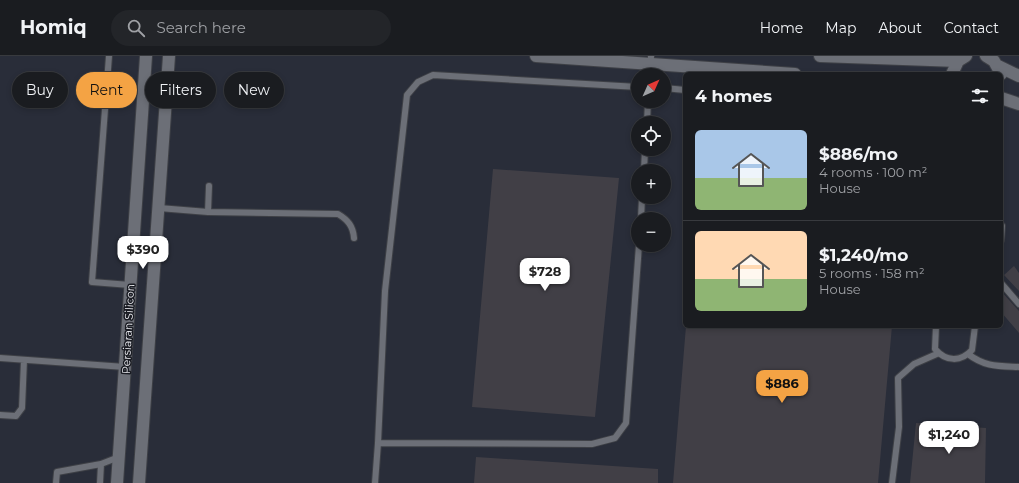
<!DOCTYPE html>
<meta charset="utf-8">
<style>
body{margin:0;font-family:Montserrat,sans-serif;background:#232529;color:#f1f3f6;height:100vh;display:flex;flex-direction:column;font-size:15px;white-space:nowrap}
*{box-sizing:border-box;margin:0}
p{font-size:13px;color:#9fa1a5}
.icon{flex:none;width:22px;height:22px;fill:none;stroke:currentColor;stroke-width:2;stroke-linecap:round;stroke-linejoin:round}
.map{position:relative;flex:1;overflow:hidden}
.panel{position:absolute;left:683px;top:16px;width:320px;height:256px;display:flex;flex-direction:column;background:#1a1c20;border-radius:6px;box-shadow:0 2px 6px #0003,0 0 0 1px #383a3e}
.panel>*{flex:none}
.top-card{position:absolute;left:12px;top:16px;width:380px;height:36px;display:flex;gap:8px}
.needle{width:26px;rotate:45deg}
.fabs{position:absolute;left:631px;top:12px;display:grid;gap:8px}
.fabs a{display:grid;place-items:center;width:40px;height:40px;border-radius:50%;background:#1a1c20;box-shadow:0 2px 6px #0003,0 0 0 1px #383a3e;font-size:20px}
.price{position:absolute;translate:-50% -34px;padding:0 9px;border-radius:8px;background:#fff;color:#222;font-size:13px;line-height:26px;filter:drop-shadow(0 1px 2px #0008)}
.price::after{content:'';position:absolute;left:50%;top:24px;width:12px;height:9px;margin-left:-6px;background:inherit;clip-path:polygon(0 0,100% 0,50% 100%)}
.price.selected{background:#f4a344;color:#111}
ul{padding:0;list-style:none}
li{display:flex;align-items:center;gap:12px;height:100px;padding:0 12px}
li+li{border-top:1px solid #383a3e}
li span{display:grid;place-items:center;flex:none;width:112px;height:80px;border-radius:6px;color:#555}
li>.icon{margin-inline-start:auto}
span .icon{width:48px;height:48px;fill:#fffc;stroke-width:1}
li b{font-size:17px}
h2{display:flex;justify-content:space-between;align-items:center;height:48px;padding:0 12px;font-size:17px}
.tag{padding:0 14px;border-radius:18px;background:#1a1c20;box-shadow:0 2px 6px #0003,0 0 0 1px #383a3e;font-size:14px;line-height:36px}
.tag.selected{background:#f4a344;color:#111}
header{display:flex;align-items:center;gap:24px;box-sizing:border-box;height:56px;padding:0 20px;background:#1a1c20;border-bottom:1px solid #383a3e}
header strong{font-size:19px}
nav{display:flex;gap:22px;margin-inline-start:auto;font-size:14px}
.search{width:280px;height:36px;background:#232529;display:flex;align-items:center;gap:10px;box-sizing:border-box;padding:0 14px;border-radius:22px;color:#9fa1a5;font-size:15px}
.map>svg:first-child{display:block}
.built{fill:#292d39;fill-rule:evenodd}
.building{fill:#413f46}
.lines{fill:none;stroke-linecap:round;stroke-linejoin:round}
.lane-casing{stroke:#3e4046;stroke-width:8}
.street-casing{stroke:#3e4046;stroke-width:14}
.lane{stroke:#6c6f77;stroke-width:6}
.street{stroke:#6c6f77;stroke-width:12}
.labels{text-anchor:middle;stroke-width:3;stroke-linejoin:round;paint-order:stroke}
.street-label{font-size:11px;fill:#f1f2f7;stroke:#191b22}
</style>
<header>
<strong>Homiq</strong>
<div class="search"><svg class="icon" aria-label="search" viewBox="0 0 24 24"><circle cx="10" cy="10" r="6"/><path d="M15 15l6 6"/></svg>Search here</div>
<nav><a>Home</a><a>Map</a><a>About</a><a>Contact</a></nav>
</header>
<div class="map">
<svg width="1019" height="427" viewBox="0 0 1019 427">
<rect width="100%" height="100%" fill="#23252b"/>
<path class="built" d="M0,0H1019V427H0ZM685,18H1001V270H685ZM638,19H664V45H638ZM638,67H664V93H638ZM638,115H664V141H638ZM638,163H664V189H638Z"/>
<path class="building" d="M493,113L619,122L595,361L472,351Z
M1014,210L1019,217V235L1004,219Z
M1001,235L1019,255V277L1001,256Z
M686,270H892L878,427H673Z
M916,367L986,372L985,427H910Z
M476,401L658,413V427H474Z"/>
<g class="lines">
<g class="lane-casing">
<path id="lane" d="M109,0L92,226L130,229
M650,19L651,0
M664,32L685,34
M647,67L648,45
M644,115L645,93
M159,152L208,156L338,158C348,164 353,170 354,182
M208,156L209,130
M641,163L642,141
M1001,184L1002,170
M1001,227L1019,248
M936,270L935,293C946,306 961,306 972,294L975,270
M968,298C985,311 998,310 1019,311
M0,302L125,311
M0,359L16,360L22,352L24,304
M378,387L385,235L407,39L418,26L433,19L638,31
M56,427L57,416L101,408
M100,427L101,408L119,401
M375,427L378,387L592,388L615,382L626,367L639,189
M892,427L899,371L898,322L914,308L939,297"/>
</g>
<g class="street-casing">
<path id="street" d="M536,0L795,18
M820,0L958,5
M986,0L994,5L1001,18
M998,10L1019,20
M952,18L958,5L966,0
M1001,42L1019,48
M117,427L146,0
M139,427L169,0"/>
</g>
<use href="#lane" class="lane"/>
<use href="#street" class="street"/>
</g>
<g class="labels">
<g class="street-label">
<text transform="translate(128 273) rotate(-87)" y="4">Persiaran Silicon</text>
</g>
</g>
</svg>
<div class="fabs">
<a><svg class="needle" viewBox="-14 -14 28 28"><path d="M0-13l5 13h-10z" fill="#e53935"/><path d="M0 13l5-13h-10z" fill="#9fa1a5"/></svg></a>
<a><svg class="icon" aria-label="locate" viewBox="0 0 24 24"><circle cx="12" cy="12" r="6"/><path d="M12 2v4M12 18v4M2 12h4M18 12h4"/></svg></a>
<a>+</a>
<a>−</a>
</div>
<b class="price" style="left:143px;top:214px">$390</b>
<b class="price" style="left:545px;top:236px">$728</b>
<b class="price selected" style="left:782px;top:348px">$886</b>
<b class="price" style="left:949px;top:399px">$1,240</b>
<div class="top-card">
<a class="tag">Buy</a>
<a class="tag selected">Rent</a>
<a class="tag">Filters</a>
<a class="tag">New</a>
</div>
<section class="panel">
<h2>4 homes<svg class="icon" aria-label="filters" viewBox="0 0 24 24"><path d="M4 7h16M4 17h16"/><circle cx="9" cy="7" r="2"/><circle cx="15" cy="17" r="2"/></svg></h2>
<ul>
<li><span style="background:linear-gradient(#a9c7e8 60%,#8fb573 0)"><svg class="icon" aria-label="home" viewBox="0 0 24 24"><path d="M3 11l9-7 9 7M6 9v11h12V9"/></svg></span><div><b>$886/mo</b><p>4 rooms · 100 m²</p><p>House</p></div></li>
<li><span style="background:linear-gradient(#ffd9b3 60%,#8fb573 0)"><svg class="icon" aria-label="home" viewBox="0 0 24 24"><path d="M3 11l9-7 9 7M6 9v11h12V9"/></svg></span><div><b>$1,240/mo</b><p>5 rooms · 158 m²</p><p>House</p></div></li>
</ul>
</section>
</div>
